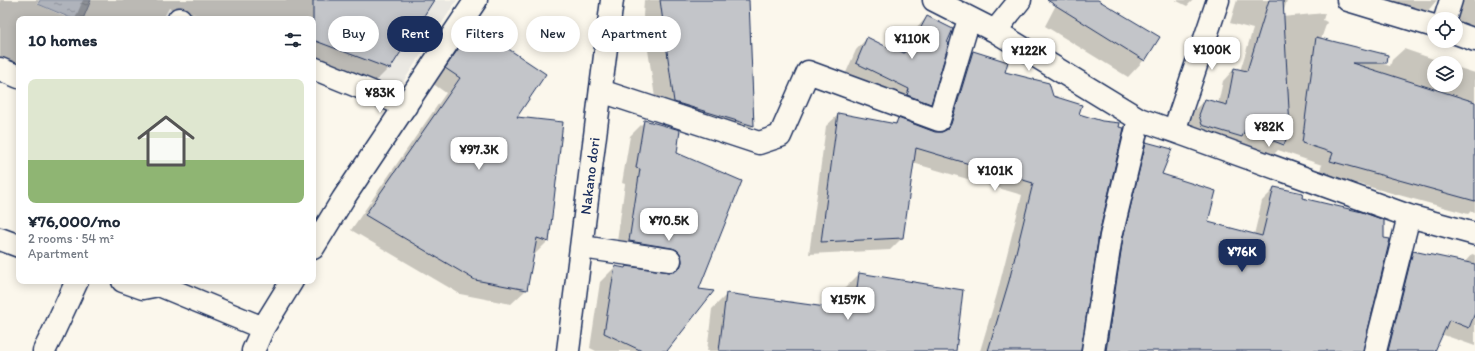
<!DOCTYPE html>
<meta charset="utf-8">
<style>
body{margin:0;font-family:Itim,sans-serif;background:#f6f6f7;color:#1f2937;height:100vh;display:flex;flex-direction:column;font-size:15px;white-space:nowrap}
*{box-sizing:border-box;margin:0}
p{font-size:13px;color:#747a83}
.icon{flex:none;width:22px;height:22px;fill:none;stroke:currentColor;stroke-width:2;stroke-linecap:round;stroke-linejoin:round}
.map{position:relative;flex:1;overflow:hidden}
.side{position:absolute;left:16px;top:16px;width:300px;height:268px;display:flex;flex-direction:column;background:#fff;border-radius:8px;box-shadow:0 2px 10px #0003}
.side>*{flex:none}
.top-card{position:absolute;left:328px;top:16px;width:380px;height:36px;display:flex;gap:8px}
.buttons{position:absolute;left:1427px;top:12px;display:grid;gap:8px}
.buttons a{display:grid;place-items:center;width:36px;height:36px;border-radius:50%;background:#fff;box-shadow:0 2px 10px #0003;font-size:20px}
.price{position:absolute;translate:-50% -34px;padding:0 9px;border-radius:8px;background:#fff;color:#222;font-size:13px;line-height:26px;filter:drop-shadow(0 1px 2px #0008)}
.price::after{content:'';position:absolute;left:50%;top:24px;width:12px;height:9px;margin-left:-6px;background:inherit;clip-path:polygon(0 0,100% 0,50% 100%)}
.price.current{background:#1b2f5e;color:#fff}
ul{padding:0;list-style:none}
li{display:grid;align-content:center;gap:8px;height:212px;padding:0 12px}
li span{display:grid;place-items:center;height:124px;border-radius:8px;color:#555}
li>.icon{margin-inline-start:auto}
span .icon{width:72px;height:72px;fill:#fffc;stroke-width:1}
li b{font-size:17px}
h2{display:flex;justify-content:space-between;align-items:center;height:48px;padding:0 12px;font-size:17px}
.chip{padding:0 14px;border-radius:18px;background:#fff;box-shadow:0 2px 10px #0003;font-size:14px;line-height:36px}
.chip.current{background:#1b2f5e;color:#fff}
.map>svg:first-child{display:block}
.built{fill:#eae8e2}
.water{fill:url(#water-ripples);stroke:#747e96}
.shadow{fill:#0003}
.building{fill:#c3c5c9;stroke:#1b2f5e}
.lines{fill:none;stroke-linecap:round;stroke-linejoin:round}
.minor-casing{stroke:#1b2f5e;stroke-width:25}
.major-casing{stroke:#1b2f5e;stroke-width:25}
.minor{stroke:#fbf7ec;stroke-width:22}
.major{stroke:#fbf7ec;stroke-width:22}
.labels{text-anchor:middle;stroke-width:3.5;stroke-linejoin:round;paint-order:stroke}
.street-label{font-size:15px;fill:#1b2f5e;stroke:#fbf7ec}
</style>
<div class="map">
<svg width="1475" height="351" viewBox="0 0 1475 351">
<defs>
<pattern id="water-ripples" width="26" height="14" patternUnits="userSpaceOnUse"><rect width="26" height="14" fill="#afb3bb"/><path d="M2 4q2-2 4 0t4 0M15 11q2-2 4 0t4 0" fill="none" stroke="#8e929b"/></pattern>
</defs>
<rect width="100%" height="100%" fill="#fbf7ec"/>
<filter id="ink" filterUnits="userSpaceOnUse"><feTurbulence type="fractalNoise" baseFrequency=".025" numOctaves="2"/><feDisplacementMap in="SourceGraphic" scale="8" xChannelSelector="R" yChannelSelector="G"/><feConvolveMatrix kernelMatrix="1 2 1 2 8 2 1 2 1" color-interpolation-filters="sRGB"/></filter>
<g filter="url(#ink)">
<path class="built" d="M0,0H457L395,94L313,61V19H208L176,6L169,19H19V68L0,60Z"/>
<path class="water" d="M40,0H91L83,19H73L38,4Z"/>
<path class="shadow" d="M0,0H39L37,4L70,19H19V82L0,75Z
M83,0H433L389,68L374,83L313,61V19H200L169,8L163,19H75Z
M644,0H749L753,126L737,142L658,118L643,16Z
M1060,0H1096L1144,60L1128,77L1045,26L1057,3Z
M1175,0H1193L1187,6Z
M1237,0H1287L1282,17L1325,13L1323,20L1327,22L1321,39L1356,56L1390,66L1392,60L1404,49L1445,63H1434V85H1456V67L1475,73V212L1471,211L1468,214L1319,173L1322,165L1278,150L1272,156L1188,127L1193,111L1205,100L1218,104L1223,81L1234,69L1240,71L1253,29L1230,23Z
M1364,0H1437L1425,14Z
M1444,0H1475V43L1456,35V19Z
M927,17L930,103L918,115L845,75L856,50L867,38L895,52L898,51L901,44Z
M474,27L515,118L548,241L533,256L526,290L511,304L460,294L351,230L446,93L432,83L459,42Z
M973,52L1004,73L1052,97L1078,115L1098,233L1080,351H980L997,294L1022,195L913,163L902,238L890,250L809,254L826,126L839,114L894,124L898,119L934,133H940L961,64Z
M645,121L676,154L741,181L665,351H596L590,348L600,282L615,267L667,273L663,265L615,256L625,184L622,183L630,136Z
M1147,143L1161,175L1207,222L1254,235L1262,201L1275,188L1301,199L1362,351H1096L1134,155Z
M1413,252L1464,263L1472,254L1475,255V346L1441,334L1433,351H1379L1401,264Z
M859,274L955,351H707L712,309L727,294L842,310L844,289Z"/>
<path class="building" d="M313,0H434L390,69L313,40Z
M660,0H749L754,126L674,102Z
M1047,0H1098L1160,37L1145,61Z
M1269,0H1283L1290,128L1284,145L1245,130L1242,137L1202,125L1199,115L1205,99L1227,105L1234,68L1247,71Z
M927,16L953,29L947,43H949L931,104L907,95L909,89L856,63L867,37L895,51L896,49L904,53L913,31L918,33Z
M474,26L546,74L517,117L563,122L549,242L537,238L527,290L475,280L365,215L460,78L445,68Z
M1316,37L1388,55L1387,63H1352L1475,102V201L1330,161L1333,153L1302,143Z
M973,51L1008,62L1005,72L1049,83L1053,96L1082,105L1079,114L1102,121L1120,123L1119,127L1124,128L1099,234L1081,351H988L1009,281L1033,183L916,148L903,238L821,242L838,113L896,124L898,118L935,132H942L948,129L951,124Z
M644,120L680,130L677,153L742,181L699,289L714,291L667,351H642L604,333L615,266L625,268L626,266L669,272H674L680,268L682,262L681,255L677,250L672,248L629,241L640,169L636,168Z
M1146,142L1172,149L1162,174L1216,191L1208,222L1262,236L1274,187L1303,193L1302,198L1362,212L1384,220V238L1390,239L1363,351H1106L1123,238Z
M1413,251L1475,264V313L1469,328L1449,320L1435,351H1388Z
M859,273L963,290L956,351H719L726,293L854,311Z"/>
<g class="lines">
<g class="minor-casing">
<path id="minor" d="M934,0L995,31L1139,119L1174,131L1409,216L1475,234
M1348,0L1434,26
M179,19H180
M1445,19L1451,0
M995,31L1020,0
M1456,33L1475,40
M313,68L406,106
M0,69L19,77
M601,91L759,143L780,136L808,72L939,120L969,19
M1174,131L1218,0
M0,239L19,246
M582,247L670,260
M313,248L343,199L476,0
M123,281L143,288L159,285L263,328
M44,351L50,339L77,281
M253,351L263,328L292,281
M1093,351L1111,236L1139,119
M1375,351L1409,216"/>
</g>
<g class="major-casing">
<path id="major" d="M568,351L612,0"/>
</g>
<use href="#minor" class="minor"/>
<use href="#major" class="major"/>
</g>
</g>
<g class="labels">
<g class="street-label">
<text transform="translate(590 176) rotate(-83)" y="5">Nakano dori</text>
</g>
</g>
</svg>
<div class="buttons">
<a><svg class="icon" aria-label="locate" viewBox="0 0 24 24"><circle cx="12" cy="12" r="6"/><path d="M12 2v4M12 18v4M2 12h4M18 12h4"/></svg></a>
<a><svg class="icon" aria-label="layers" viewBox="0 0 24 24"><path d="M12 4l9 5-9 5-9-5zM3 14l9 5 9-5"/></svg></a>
</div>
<b class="price" style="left:912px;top:60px">¥110K</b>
<b class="price" style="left:1212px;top:71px">¥100K</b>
<b class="price" style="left:1029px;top:72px">¥122K</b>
<b class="price" style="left:380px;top:114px">¥83K</b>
<b class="price" style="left:1269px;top:148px">¥82K</b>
<b class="price" style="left:479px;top:171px">¥97.3K</b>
<b class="price" style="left:995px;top:192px">¥101K</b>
<b class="price" style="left:669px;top:242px">¥70.5K</b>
<b class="price current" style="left:1242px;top:273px">¥76K</b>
<b class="price" style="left:848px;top:321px">¥157K</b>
<div class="top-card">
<a class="chip">Buy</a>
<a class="chip current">Rent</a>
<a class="chip">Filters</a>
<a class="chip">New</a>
<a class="chip">Apartment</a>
</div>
<section class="side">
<h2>10 homes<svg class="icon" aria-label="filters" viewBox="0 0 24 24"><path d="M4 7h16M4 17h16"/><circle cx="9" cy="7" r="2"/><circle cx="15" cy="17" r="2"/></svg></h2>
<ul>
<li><span style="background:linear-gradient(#dfe7d0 65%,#8fb573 0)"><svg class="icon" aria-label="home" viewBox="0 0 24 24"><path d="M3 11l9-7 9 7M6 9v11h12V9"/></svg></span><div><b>¥76,000/mo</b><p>2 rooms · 54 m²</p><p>Apartment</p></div></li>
</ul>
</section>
</div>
